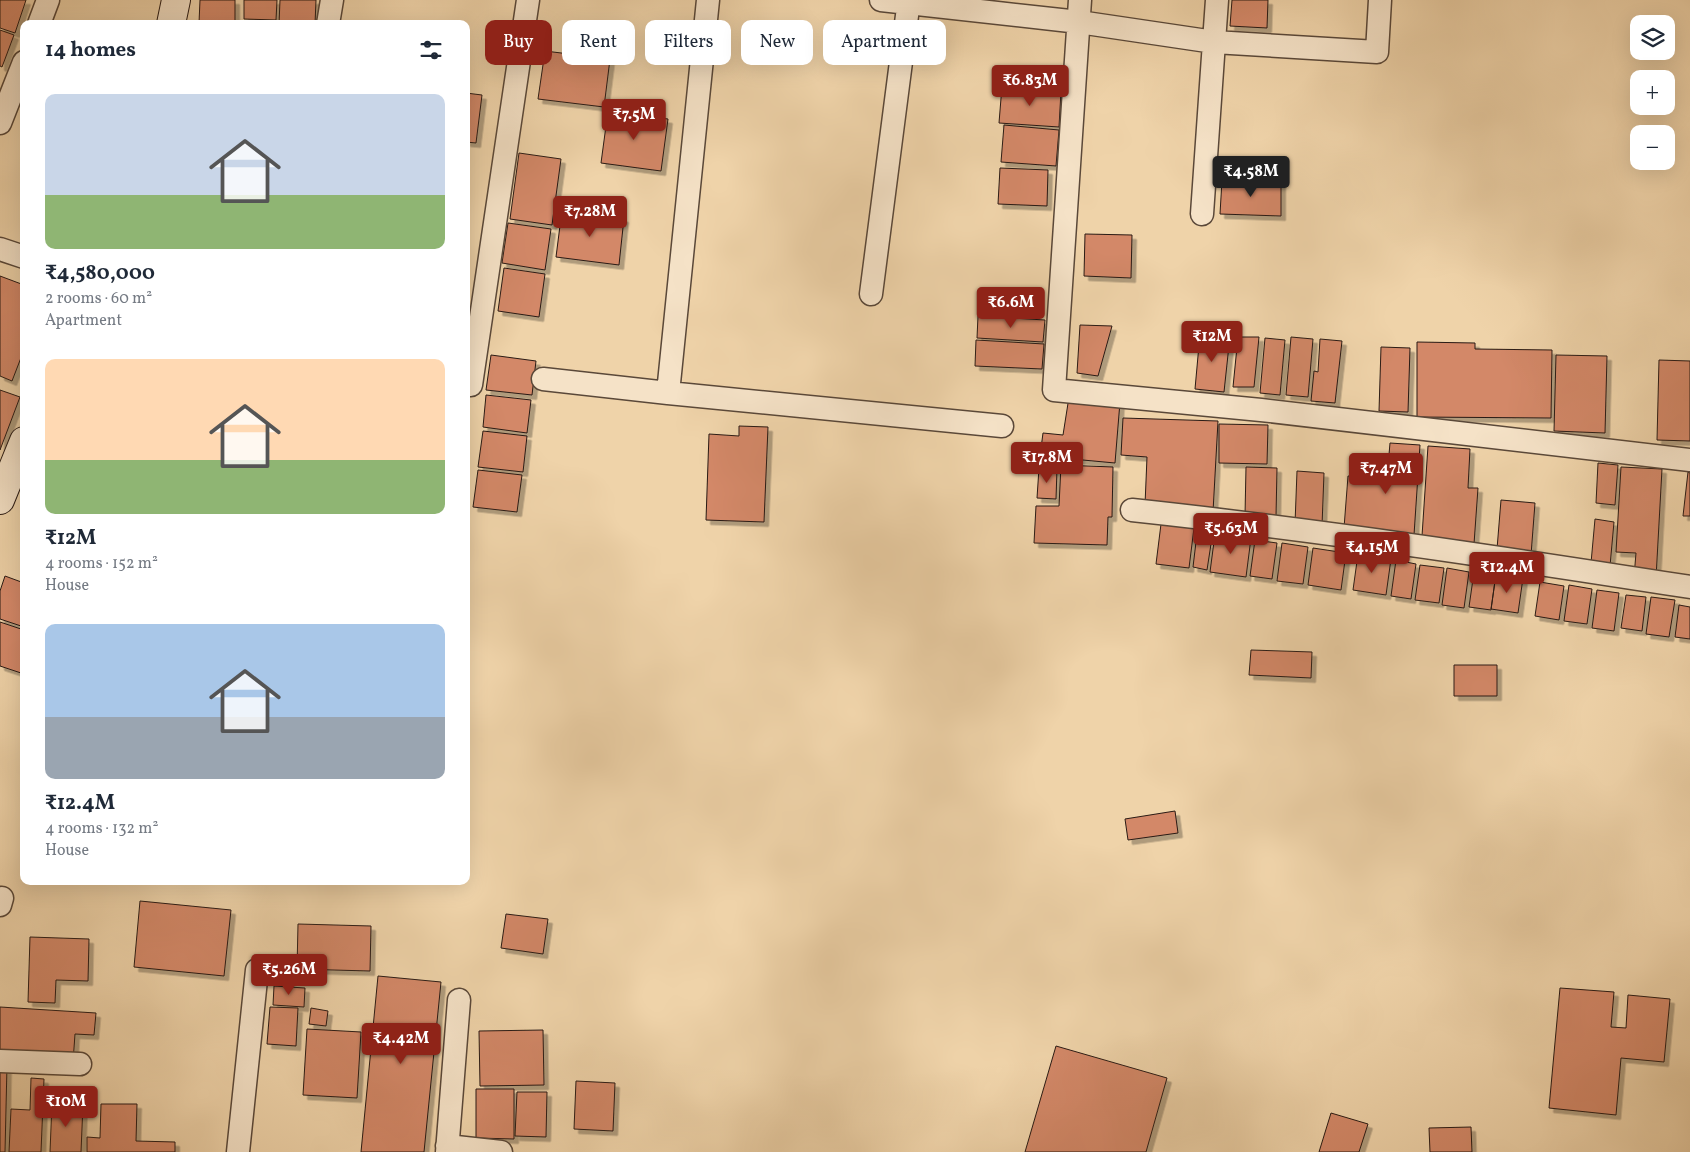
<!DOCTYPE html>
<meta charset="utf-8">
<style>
body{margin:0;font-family:Vollkorn,serif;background:#f6f6f7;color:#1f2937;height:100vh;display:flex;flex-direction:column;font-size:19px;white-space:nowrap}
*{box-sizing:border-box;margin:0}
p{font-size:16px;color:#747a83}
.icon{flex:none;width:28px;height:28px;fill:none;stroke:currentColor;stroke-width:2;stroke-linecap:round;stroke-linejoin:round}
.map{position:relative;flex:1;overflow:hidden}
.sheet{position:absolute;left:20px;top:20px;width:450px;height:865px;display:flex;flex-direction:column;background:#fff;border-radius:10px;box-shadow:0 5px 20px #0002}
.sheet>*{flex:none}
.hud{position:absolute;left:485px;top:20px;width:475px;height:45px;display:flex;gap:10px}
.controls{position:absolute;left:1630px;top:15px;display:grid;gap:10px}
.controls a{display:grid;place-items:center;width:45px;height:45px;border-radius:10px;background:#fff;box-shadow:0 5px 20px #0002;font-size:25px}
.price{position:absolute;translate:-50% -42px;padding:0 11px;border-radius:5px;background:#8f2418;color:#fff;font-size:16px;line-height:32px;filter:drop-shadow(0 1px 2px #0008)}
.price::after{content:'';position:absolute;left:50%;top:30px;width:15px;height:11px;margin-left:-8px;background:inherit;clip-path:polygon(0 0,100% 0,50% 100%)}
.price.on{background:#222;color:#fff}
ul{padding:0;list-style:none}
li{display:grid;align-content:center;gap:10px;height:265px;padding:0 25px}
li span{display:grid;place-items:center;height:155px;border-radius:10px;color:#555}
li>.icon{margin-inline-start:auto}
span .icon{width:90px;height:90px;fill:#fffc;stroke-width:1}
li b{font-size:21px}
h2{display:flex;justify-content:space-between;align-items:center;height:60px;padding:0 25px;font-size:21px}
.chip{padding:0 18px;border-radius:10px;background:#fff;box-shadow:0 5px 20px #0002;font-size:18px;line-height:45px}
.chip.on{background:#8f2418;color:#fff}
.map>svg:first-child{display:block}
.building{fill:#d38867;stroke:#291a14;filter:url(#shadow)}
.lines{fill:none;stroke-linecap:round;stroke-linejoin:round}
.street-casing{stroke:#5a4839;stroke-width:25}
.secondary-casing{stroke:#291a14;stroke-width:30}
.street{stroke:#f5e2c7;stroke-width:22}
.secondary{stroke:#f5e2c7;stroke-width:28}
</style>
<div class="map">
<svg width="1690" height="1152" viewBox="0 0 1690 1152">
<defs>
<filter id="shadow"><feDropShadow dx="4.5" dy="4.5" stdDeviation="0" flood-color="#0004"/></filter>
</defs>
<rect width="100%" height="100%" fill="#efd3a9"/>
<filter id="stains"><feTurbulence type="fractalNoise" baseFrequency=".004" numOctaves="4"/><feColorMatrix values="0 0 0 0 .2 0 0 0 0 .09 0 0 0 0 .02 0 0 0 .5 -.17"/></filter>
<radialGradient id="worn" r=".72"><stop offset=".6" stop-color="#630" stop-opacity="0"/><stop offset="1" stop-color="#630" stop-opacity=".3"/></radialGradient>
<path class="building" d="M0,0H26L15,33L0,28Z
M200,0H235V24H183L199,23Z
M244,0H277L276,20L244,19Z
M280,0H316L315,24H279Z
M1232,0H1268L1267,28L1230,26Z
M0,30L14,35L2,67L0,66Z
M545,51L610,59L604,107L538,99Z
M1002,86L1061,91L1059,127L999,123Z
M466,93L482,95L476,143L466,142Z
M608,111L668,119L661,171L601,163Z
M1004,125L1059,130L1056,166L1001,162Z
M519,153L561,159L552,225L510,219Z
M1000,168L1048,170L1047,206L998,204Z
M1222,180L1281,182V216L1220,214Z
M562,210L624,218L619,265L556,257Z
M508,223L551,229L545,270L502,263Z
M1085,234L1132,235L1131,278L1084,276Z
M504,268L545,274L539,317L498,311Z
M0,276L24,285V350L12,381L0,376Z
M978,316L1045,320L1043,342L977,338Z
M1080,325L1112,326L1098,376L1077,373Z
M1200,334L1230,336L1224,392L1195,389Z
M1238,337H1259L1254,387H1233Z
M1291,337L1313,339L1308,397L1286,395Z
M1265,338L1285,340L1280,395L1260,393Z
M1320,339L1342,341L1335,403L1311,401L1314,371L1318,372Z
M976,340L1044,344L1042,369L975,366Z
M1417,342L1475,343V349L1552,350L1551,418L1417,417Z
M1381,347L1410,348L1408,412L1379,411Z
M491,355L536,361L532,395L486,390Z
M1556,355L1607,356L1605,433L1554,431Z
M1659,360L1690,361V441L1657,440Z
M0,390L20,397L0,450Z
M486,395L531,400L527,433L483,427Z
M1069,397L1120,402L1115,463L1040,456L1043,433L1063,435Z
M1123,418L1218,421L1213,512L1145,505L1147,457L1121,455Z
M1219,424L1268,425L1267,464L1219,463Z
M739,426L768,427L764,522L706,520L709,434L739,436Z
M483,431L527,436L523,472L478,467Z
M1390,443L1420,445L1414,535L1344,528L1348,476L1387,478Z
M1428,446L1470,449L1468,488H1478L1474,544L1422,536Z
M1598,463L1618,465L1615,505L1596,503Z
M1061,465L1113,467L1112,517H1108L1107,545L1034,543L1036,506H1059Z
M1246,467L1277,468L1276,517L1245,516Z
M1621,467L1662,469L1656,578L1634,577L1636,553L1616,552Z
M1039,468L1057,469L1056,499L1037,498Z
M478,470L522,475L517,512L473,507Z
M1297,471L1324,473L1322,526L1295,524Z
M1688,472L1690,473V516H1683Z
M1501,500L1535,503L1531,555L1497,549Z
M1595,519L1614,522L1610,566L1591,563Z
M1161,524L1194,528L1189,568L1156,564Z
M1215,534L1251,538L1246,577L1210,572Z
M1255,540L1277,543L1272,579L1250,576Z
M1196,542L1211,544L1207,570L1193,567Z
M1282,543L1308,547L1303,584L1277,581Z
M1313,548L1346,553L1341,590L1308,585Z
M1358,554L1391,559L1386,595L1353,590Z
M1396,560L1416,564L1411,599L1391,596Z
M1420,565L1444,568L1439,603L1415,600Z
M1447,568L1469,572L1464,608L1442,605Z
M1474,572L1496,574L1491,610L1469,607Z
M1496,574L1523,578L1518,613L1491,609Z
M5,576L24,583V627L0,619V591Z
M1540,582L1564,586L1559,620L1535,616Z
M1569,585L1592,589L1587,624L1564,621Z
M1597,590L1619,593L1614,631L1592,628Z
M1626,595L1646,597L1642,631L1621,628Z
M1651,597L1675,600L1669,637L1646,634Z
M1679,605L1690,607V639L1675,637Z
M0,622L24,630V674L0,666Z
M1251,650L1312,652L1311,678L1249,675Z
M1454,665H1497V696H1454Z
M1175,811L1178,833L1128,840L1125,819Z
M140,901L231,910L224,976L134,967Z
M506,914L548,919L543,954L501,948Z
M298,924L371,926L370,971L297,969Z
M30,937L89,939L88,981L56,980L55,1003L28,1002Z
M378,976L441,982L424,1152H361Z
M274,986L305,988L304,1007L273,1005Z
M1560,988L1614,992L1611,1027L1626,1028L1628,995L1670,999L1664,1062L1621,1058L1616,1115L1549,1108Z
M0,1007L96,1013L94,1035L75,1034L73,1062L0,1058Z
M270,1007L298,1008L296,1046L267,1044Z
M311,1008L328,1011L326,1026L309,1024Z
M307,1029L361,1032L357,1098L303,1095Z
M543,1030L544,1085L480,1086L479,1031Z
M1056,1046L1167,1078L1146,1152H1025Z
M0,1065H7L5,1152H0Z
M31,1078L44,1079L41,1152H9L11,1109L30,1110Z
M576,1081L615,1083L613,1131L574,1129Z
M476,1089H514V1139L476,1138Z
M517,1092H547L546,1137L515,1136Z
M52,1103L83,1104L81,1152H50Z
M101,1104H137L136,1141L175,1142V1152H87V1137L100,1138Z
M1331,1113L1368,1124L1359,1152H1319Z
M1471,1127L1472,1152H1430L1429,1128Z"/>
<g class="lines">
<g class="street-casing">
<path id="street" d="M708,0L668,393L1002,426
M881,0L1079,22L1214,42L1217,0
M1080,0L1054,390L1261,410L1690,460
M39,24L48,0
M328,24L332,0
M0,123L24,62
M1202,214L1214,42L1377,52L1380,0
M0,249L24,257
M871,294L909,0
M543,379L668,393
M466,385H471L528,0
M1132,510C1319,530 1504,558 1690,587
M0,905L2,898
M0,1061L80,1064
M447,1146L501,1152
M238,1152L257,970
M447,1152L459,1000"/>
</g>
<g class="secondary-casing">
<path id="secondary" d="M171,24L176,0
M0,500L24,441"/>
</g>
<use href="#street" class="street"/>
<use href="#secondary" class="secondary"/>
</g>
<rect width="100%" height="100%" filter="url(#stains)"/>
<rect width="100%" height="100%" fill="url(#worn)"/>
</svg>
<div class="controls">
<a><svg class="icon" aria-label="layers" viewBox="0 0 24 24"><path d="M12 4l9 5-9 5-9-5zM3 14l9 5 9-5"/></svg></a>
<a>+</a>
<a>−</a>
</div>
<b class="price" style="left:1030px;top:107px">₹6.83M</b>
<b class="price" style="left:634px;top:141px">₹7.5M</b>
<b class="price on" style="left:1251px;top:198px">₹4.58M</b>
<b class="price" style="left:590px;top:238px">₹7.28M</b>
<b class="price" style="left:1011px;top:329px">₹6.6M</b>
<b class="price" style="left:1212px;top:363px">₹12M</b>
<b class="price" style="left:1047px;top:484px">₹17.8M</b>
<b class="price" style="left:1386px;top:495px">₹7.47M</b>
<b class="price" style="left:1231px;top:555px">₹5.63M</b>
<b class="price" style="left:1372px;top:574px">₹4.15M</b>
<b class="price" style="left:1507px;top:594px">₹12.4M</b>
<b class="price" style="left:289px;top:996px">₹5.26M</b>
<b class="price" style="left:401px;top:1065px">₹4.42M</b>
<b class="price" style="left:66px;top:1128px">₹10M</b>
<div class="hud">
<a class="chip on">Buy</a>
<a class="chip">Rent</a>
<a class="chip">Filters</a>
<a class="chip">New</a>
<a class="chip">Apartment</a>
</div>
<section class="sheet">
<h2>14 homes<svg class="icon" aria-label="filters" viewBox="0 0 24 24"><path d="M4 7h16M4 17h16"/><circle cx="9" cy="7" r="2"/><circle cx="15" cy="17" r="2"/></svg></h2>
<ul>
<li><span style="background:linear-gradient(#c9d6e8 65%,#8fb573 0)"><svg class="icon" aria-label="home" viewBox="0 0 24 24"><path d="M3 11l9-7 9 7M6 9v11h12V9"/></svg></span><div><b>₹4,580,000</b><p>2 rooms · 60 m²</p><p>Apartment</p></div></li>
<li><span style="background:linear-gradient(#ffd9b3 65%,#8fb573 0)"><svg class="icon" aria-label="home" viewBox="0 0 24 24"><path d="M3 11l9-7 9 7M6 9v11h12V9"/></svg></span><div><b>₹12M</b><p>4 rooms · 152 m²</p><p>House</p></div></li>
<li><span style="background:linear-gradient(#a9c7e8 60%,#9aa5b1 0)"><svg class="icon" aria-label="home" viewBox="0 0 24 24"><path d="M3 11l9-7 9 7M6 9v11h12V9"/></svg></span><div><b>₹12.4M</b><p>4 rooms · 132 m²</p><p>House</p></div></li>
</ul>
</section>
</div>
